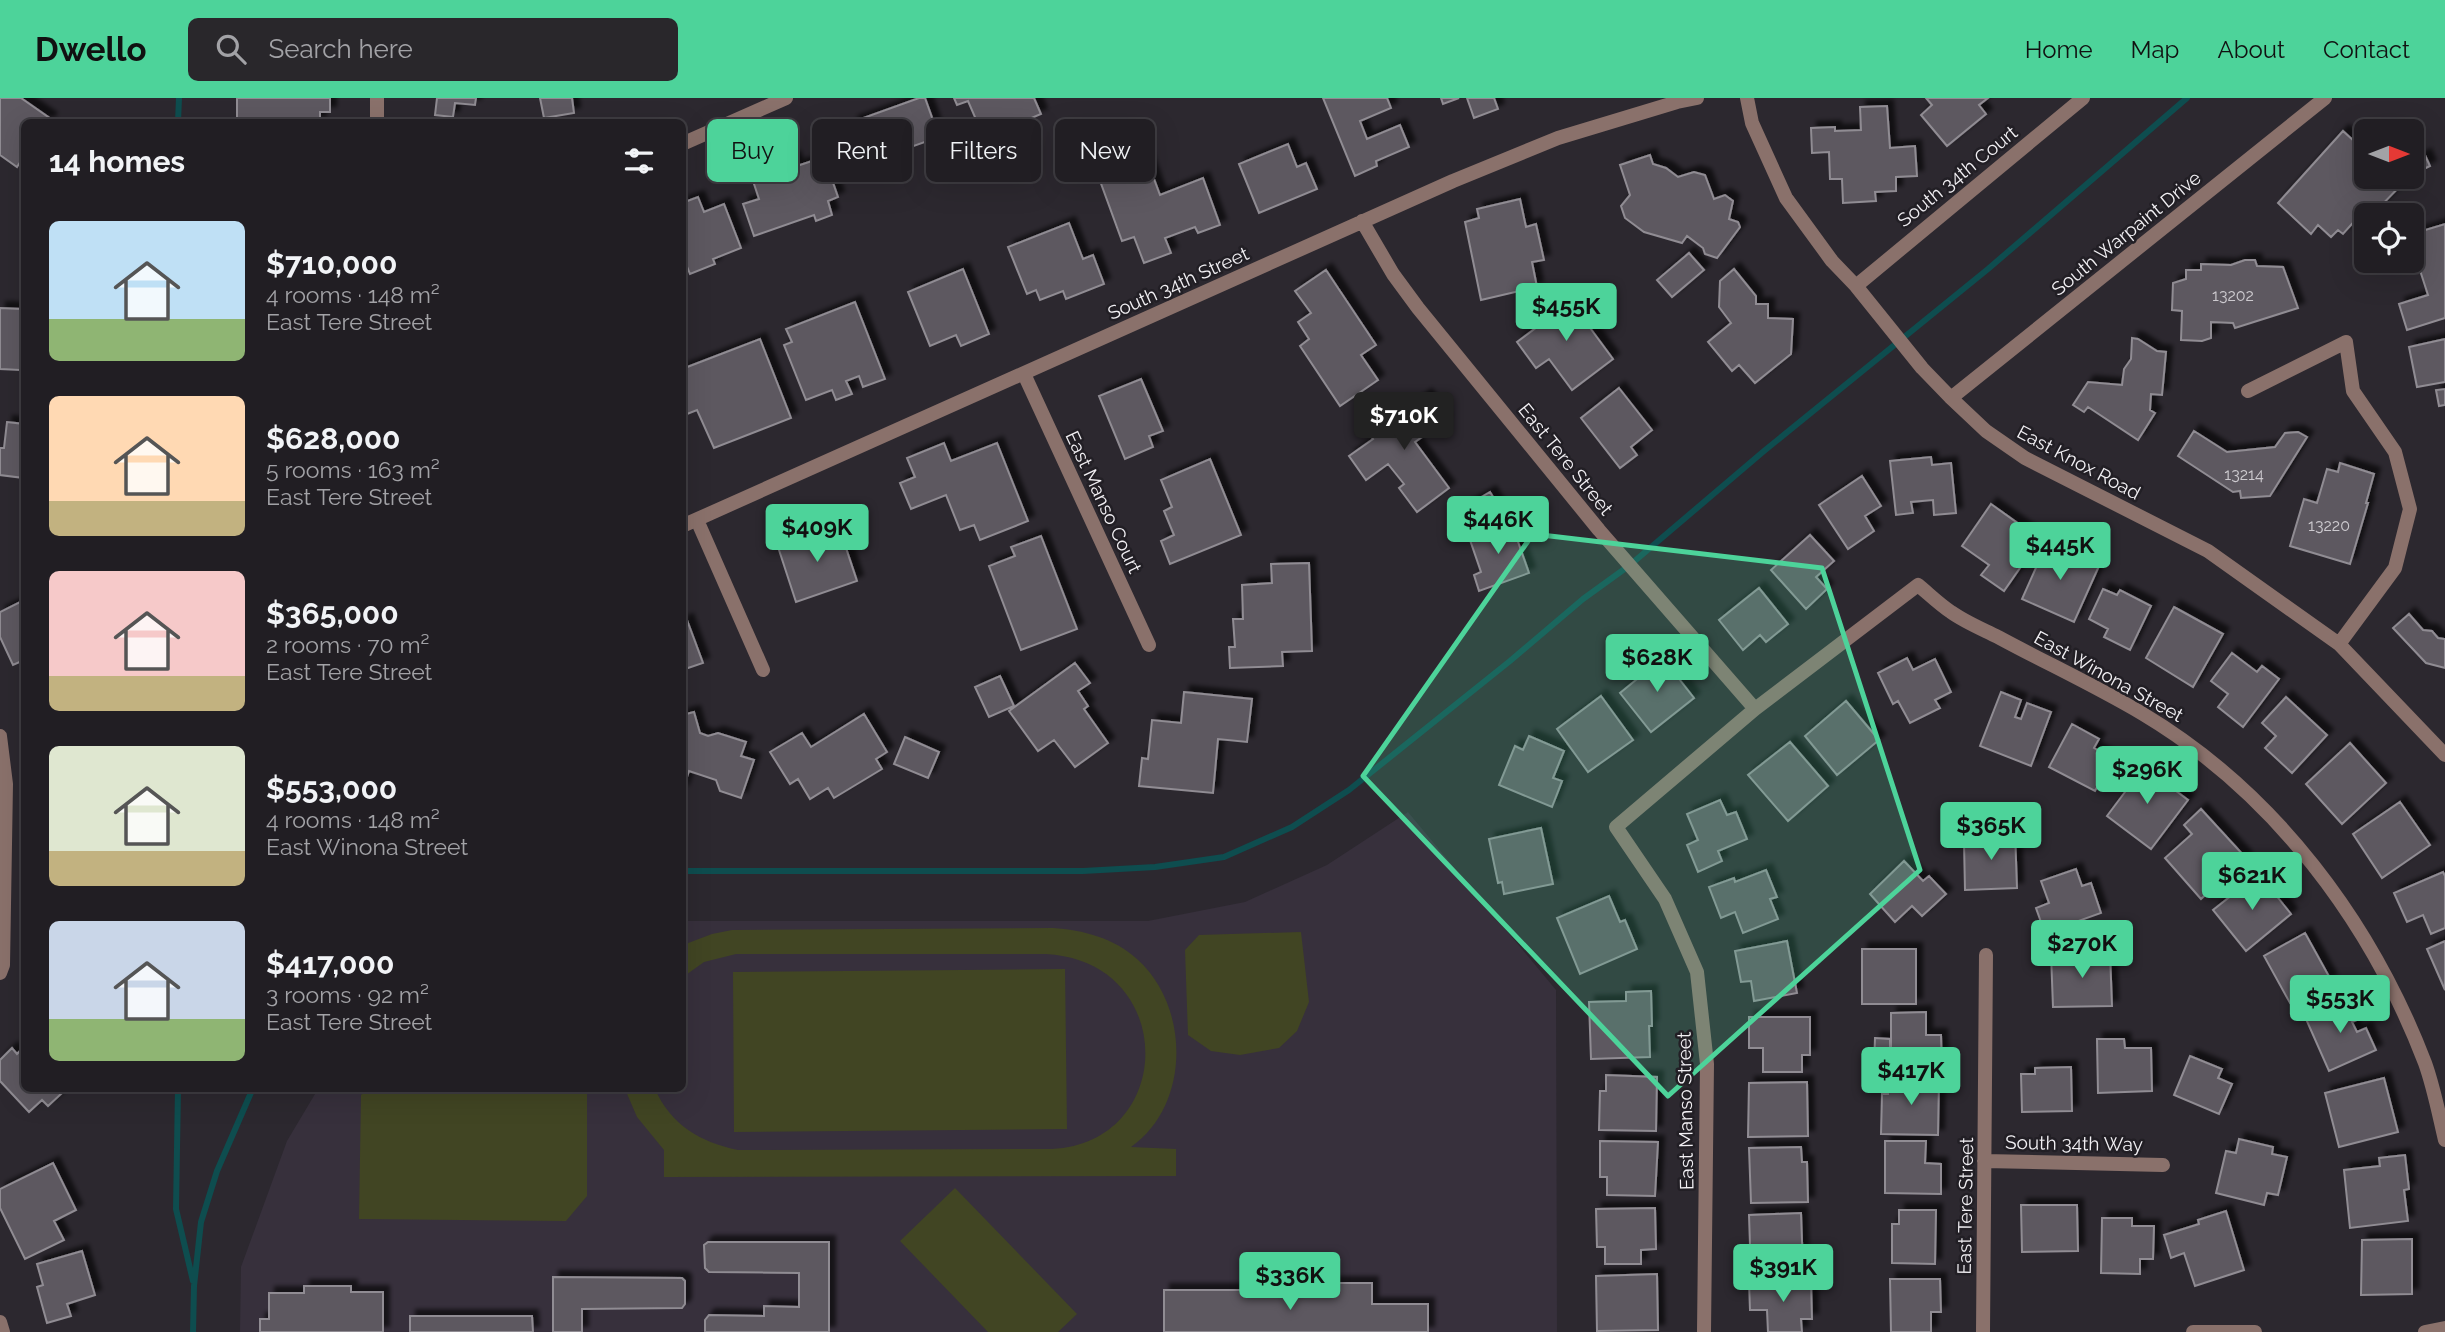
<!DOCTYPE html>
<meta charset="utf-8">
<style>
body{margin:0;font-family:Raleway,sans-serif;background:#29272b;color:#f1f3f6;height:100vh;display:flex;flex-direction:column;font-size:26px;white-space:nowrap}
*{box-sizing:border-box;margin:0}
p{font-size:23px;color:#a2a2a6}
.icon{flex:none;width:38px;height:38px;fill:none;stroke:currentColor;stroke-width:2;stroke-linecap:round;stroke-linejoin:round}
.map{position:relative;flex:1;overflow:hidden}
.sheet{position:absolute;left:21px;top:21px;width:665px;height:973px;display:flex;flex-direction:column;background:#211e23;border-radius:10px;box-shadow:0 7px 28px #0002,0 0 0 2px #3e3c41}
.sheet>*{flex:none}
.top-card{position:absolute;left:707px;top:21px;width:665px;height:63px;display:flex;gap:14px}
.needle{width:46px;rotate:90deg}
.controls{position:absolute;left:2354px;top:21px;display:grid;gap:14px}
.controls a{display:grid;place-items:center;width:70px;height:70px;border-radius:10px;background:#211e23;box-shadow:0 7px 28px #0002,0 0 0 2px #3e3c41;font-size:35px}
.price{position:absolute;translate:-50% -60px;padding:0 16px;border-radius:7px;background:#4dd39a;color:#111;font-size:23px;line-height:46px;filter:drop-shadow(0 2px 4px #0008)}
.price::after{content:'';position:absolute;left:50%;top:42px;width:21px;height:16px;margin-left:-10px;background:inherit;clip-path:polygon(0 0,100% 0,50% 100%)}
.price.current{background:#222;color:#fff}
ul{padding:0;list-style:none}
li{display:flex;align-items:center;gap:21px;height:175px;padding:0 28px}
li span{display:grid;place-items:center;flex:none;width:196px;height:140px;border-radius:10px;color:#555}
li>.icon{margin-inline-start:auto}
span .icon{width:84px;height:84px;fill:#fffc;stroke-width:1}
li b{font-size:30px}
h2{display:flex;justify-content:space-between;align-items:center;height:84px;padding:0 28px;font-size:30px}
.chip{padding:0 24px;border-radius:10px;background:#211e23;box-shadow:0 7px 28px #0002,0 0 0 2px #3e3c41;font-size:24px;line-height:63px}
.chip.current{background:#4dd39a;color:#111}
header{display:flex;align-items:center;gap:42px;box-sizing:border-box;height:98px;padding:0 35px;background:#4dd39a;color:#111}
header strong{font-size:33px}
nav{display:flex;gap:38px;margin-inline-start:auto;font-size:24px}
.search{width:490px;height:63px;background:#29272b;display:flex;align-items:center;gap:18px;box-sizing:border-box;padding:0 24px;border-radius:10px;color:#a2a2a6;font-size:26px}
.map>svg:first-child{display:block}
.built{fill:#37303c}
.green{fill:#414523}
.lines{fill:none;stroke-linecap:round;stroke-linejoin:round}
.stream{stroke:#0e4d4f;stroke-width:6}
.building{fill:#5d5960;stroke:#908c93;stroke-width:2;filter:url(#shadow)}
.street{stroke:#8a716b;stroke-width:14}
.marked{fill:#4dd39a;fill-opacity:0.2;stroke:#4dd39a;stroke-width:5;stroke-linejoin:round}
.labels{text-anchor:middle;stroke-width:5;stroke-linejoin:round;paint-order:stroke}
.number-label{font-size:16px;fill:#cdcacf}
.street-label{font-size:19px;fill:#f2f0f4;stroke:#221f25}
</style>
<header>
<strong>Dwello</strong>
<div class="search"><svg class="icon" aria-label="search" viewBox="0 0 24 24"><circle cx="10" cy="10" r="6"/><path d="M15 15l6 6"/></svg>Search here</div>
<nav><a>Home</a><a>Map</a><a>About</a><a>Contact</a></nav>
</header>
<div class="map">
<svg width="2445" height="1234" viewBox="0 0 2445 1234">
<defs>
<filter id="shadow"><feDropShadow dx="6" dy="-6" stdDeviation="2" flood-color="#0009"/></filter>
</defs>
<rect width="100%" height="100%" fill="#2c282f"/>
<path class="built" d="M1408,714L1556,892L1557,1234H240L241,1169L287,1043L318,991L682,990L683,823H1148L1245,804L1327,767Z"/>
<path class="green" d="M1053,830C1083,832 1114,840 1137,861C1190,908 1191,1007 1131,1049L1176,1051V1078L664,1079V1052L637,1019L625,991H655C671,1027 700,1044 738,1052L1052,1051C1177,1045 1178,863 1046,856H736L704,864L683,879V847L712,836L732,832Z
M1301,834L1309,904L1297,933L1279,950L1240,957L1211,953L1188,937L1185,852L1199,837Z
M1065,871L1067,1031L734,1034L733,874Z
M368,991H587V1098L566,1123L359,1121L361,997Z
M955,1090L1077,1216L1058,1234H988L900,1143Z"/>
<g class="lines">
<path class="stream" d="M178,24L179,0
M682,773H1083L1155,769L1224,759L1292,729L1349,692L1510,563L1583,501L1630,467L1764,353L1988,171L2187,0
M178,990L176,1111L193,1183
M193,1234L194,1188L201,1124L217,1073L253,990"/>
</g>
<path class="building" d="M0,0H21L51,21L48,24H24V58L17,69L0,57Z
M237,0H330V14H320V24H237Z
M437,0H476L475,7L455,5L453,19L435,17Z
M540,0H572L574,15L544,20Z
M919,0H925L939,39L866,65L852,24Z
M954,0H1034L1041,16L984,40L968,3L957,7Z
M1323,0H1387L1391,10L1360,23L1367,41L1400,27L1409,49L1376,63L1377,68L1355,78Z
M1441,0H1459L1443,6Z
M1467,0H1494L1498,11L1474,20Z
M1926,0H1988L1979,7L1986,16L1947,48L1921,17L1932,7Z
M1887,8L1890,50L1915,48L1917,78L1896,79V93L1875,94L1876,103L1843,105L1842,81H1830L1829,54L1812,55L1811,30L1835,29V33L1861,32L1860,9Z
M2343,33L2366,54V79H2409L2372,117H2366V124L2359,118L2343,136L2338,132L2331,139L2318,127L2311,136L2278,105Z
M1288,46L1297,69L1306,65L1317,91L1259,115L1239,66Z
M2412,56L2415,62L2425,57L2430,68L2412,77Z
M1650,57L1653,66L1666,70L1678,79L1694,74L1705,77L1714,101L1725,97L1733,103L1729,121L1738,124L1740,129L1717,160L1705,156L1703,150L1687,138L1682,145L1644,134L1625,120L1621,108L1630,97L1620,67Z
M794,59L797,68L824,59L838,99L828,103L832,117L816,123L814,117L754,138L743,106L759,101L749,71Z
M1147,62L1160,97L1203,80L1220,127L1198,135L1195,129L1165,140L1171,155L1144,165L1134,139L1122,143L1099,80Z
M698,99L704,114L724,106L741,150L713,161L715,166L690,176L682,156V105Z
M1520,101L1526,129L1536,126L1544,162L1532,164L1537,189L1481,202L1465,124L1479,120L1477,111Z
M1069,125L1083,161L1093,157L1104,186L1066,201L1063,193L1040,202L1036,192L1027,196L1008,149Z
M2445,126V220L2407,232L2399,206L2428,197L2416,160L2412,161V136Z
M1689,155L1704,172L1672,199L1657,182Z
M2245,162H2255L2257,168L2283,169L2298,210L2235,230L2233,225L2211,224V240L2202,243L2181,242L2182,213L2172,212L2173,185L2186,181V172H2201V166L2231,167Z
M963,171L989,236L961,248L956,237L930,248L908,194Z
M1734,171L1756,198V206H1768V220L1793,221L1791,256L1755,285L1739,267L1732,273L1708,244L1731,225L1719,209L1720,183Z
M1326,172L1376,247L1361,257L1378,282L1340,308L1300,248L1309,241L1298,224L1311,215L1295,193Z
M1565,196L1613,261L1572,292L1549,261L1536,270L1517,244L1541,226L1535,219Z
M855,204L885,281L863,289L859,278L846,283L852,296L836,302L832,292L806,302L784,247L792,244L786,231Z
M0,210L22,211L20,272L0,271Z
M2132,240L2138,241L2157,253L2166,254L2162,297L2151,296L2150,312L2155,315L2138,342L2088,309L2084,314L2073,307L2088,284L2122,287L2124,271L2131,261Z
M760,241L791,320L714,350L697,312L682,318V271Z
M2445,241V284L2417,289L2409,249Z
M1141,281L1163,333L1149,338L1153,349L1125,361L1099,298Z
M1619,290L1652,332L1631,349L1637,357L1620,370L1581,320Z
M2445,291V307L2439,308L2436,292Z
M1426,297L1445,323L1415,344L1449,390L1417,414L1399,390L1404,386L1388,366L1366,382L1349,358L1373,341L1365,331L1391,311L1397,319Z
M7,324L24,326V380L0,377V350H4Z
M2194,333L2227,354L2275,349L2285,335L2298,334L2307,339L2270,398L2241,400L2240,393L2233,394L2178,358Z
M944,345L951,363L997,345L1028,423L980,442L974,427L960,432L946,397L911,411L900,385L915,379L907,360Z
M1931,359L1932,367L1951,365L1956,415L1934,417L1933,402L1911,404L1913,415L1896,417L1890,363Z
M1210,361L1241,437L1170,466L1161,443L1174,437L1164,413L1172,409L1161,382Z
M2340,365L2374,376L2366,405H2368L2350,466L2290,448L2304,401L2317,405L2327,371L2338,374Z
M1862,378L1881,408L1865,418L1874,433L1848,451L1819,407Z
M1490,394L1504,417L1480,431L1466,408Z
M1991,406L2040,441L2004,493L1981,477L1989,467L1962,448Z
M1511,424L1529,475L1479,493L1474,477L1481,474L1469,439Z
M839,429L857,483L796,504L778,449Z
M1810,437L1834,463L1816,479L1827,491L1806,511L1771,472Z
M1041,438L1077,531L1021,552L989,468L1015,458L1011,449Z
M2047,445L2099,468L2074,524L2022,501Z
M1309,465L1312,553L1282,554L1283,568L1230,570L1229,549H1235L1233,521H1243L1242,487L1272,485L1271,466Z
M1759,490L1788,526L1766,544L1760,537L1743,552L1719,522Z
M2103,491L2117,497L2120,492L2151,508L2130,552L2104,539L2108,531L2089,521Z
M24,502V562L13,567L0,539V514Z
M2174,509L2223,536L2193,589L2146,560Z
M2409,516L2423,532L2432,533L2438,540L2445,541V570L2426,565L2393,530Z
M687,522L703,565L682,572V524Z
M2232,555L2257,574L2262,568L2279,581L2243,629L2218,609L2228,596L2211,583Z
M1661,558L1694,600L1651,634L1620,595L1636,582L1633,579Z
M1907,560L1913,572L1935,561L1951,594L1935,602L1940,610L1910,625L1898,603L1893,606L1878,575Z
M1075,565L1090,585L1078,593L1088,608L1084,611L1108,645L1075,669L1054,642L1038,653L1009,613Z
M1000,578L1014,608L989,619L975,589Z
M1184,594L1252,601L1247,644L1218,641L1213,695L1139,688L1142,660L1148,661L1152,622L1181,625Z
M2001,594L2021,602L2015,619L2021,621L2027,605L2051,614L2031,668L1980,648Z
M1601,598L1633,642L1588,674L1557,631Z
M2286,599L2327,637L2292,675L2265,650L2276,638L2262,625Z
M1846,603L1879,642L1837,677L1805,638Z
M694,614L700,635L708,638L718,635L746,644L741,658L754,662L741,700L720,693L716,682L689,673L682,694V617Z
M864,616L887,654L876,661L882,671L834,700L828,690L810,701L798,681L790,686L770,654L802,635L811,649Z
M2072,626L2099,641L2094,650L2113,661L2095,693L2049,669Z
M1529,638L1564,653L1553,680L1562,683L1552,709L1499,687L1515,648L1523,652Z
M905,639L939,654L928,680L894,666Z
M1790,644L1828,688L1788,723L1748,677Z
M2350,645L2386,685L2342,726L2306,686Z
M2136,663L2188,702L2151,751L2107,718L2131,686L2123,680Z
M1720,702L1727,717L1736,714L1747,741L1718,753L1722,763L1698,774L1687,747L1698,742L1687,716Z
M2400,704L2430,747L2382,780L2353,736Z
M2201,711L2246,760L2201,801L2165,760L2192,736L2184,727Z
M1541,730L1553,786L1504,796L1502,784L1498,785L1489,741Z
M2015,734L2017,790L1965,792L1964,744H1976V735Z
M1904,763L1923,783L1929,778L1946,796L1922,818L1912,808L1895,824L1870,796Z
M2076,771L2082,788L2091,785L2101,815L2067,827L2069,833L2047,841L2036,810L2049,805L2041,783Z
M1766,772L1777,799L1770,801L1778,821L1743,835L1735,814L1721,820L1709,789L1734,780L1735,784Z
M2443,774L2445,778V830L2431,836L2423,817L2407,824L2394,795Z
M2259,776L2291,816L2246,853L2213,812Z
M1609,798L1620,824L1625,822L1637,851L1580,876L1557,820Z
M2305,835L2331,882L2290,905L2264,858Z
M1787,843L1797,895L1754,903L1751,883L1741,884L1735,853Z
M2445,843V892L2427,851Z
M1862,851H1916V906H1862Z
M2110,855L2112,908L2053,909L2051,856Z
M1651,893L1652,928H1649L1650,959L1591,961L1589,904L1626,903V894Z
M2353,900L2361,920L2352,924L2357,934L2366,930L2376,952L2329,973L2306,921Z
M1926,914V937H1941L1942,971H1908V963H1891V915Z
M1749,919H1810V957H1802V974H1763V950H1749Z
M1875,940L1890,941V968H1874Z
M2097,941H2124L2125,950H2151L2152,993L2098,995Z
M24,949V990H56L61,996L48,1008L42,1002L29,1014L0,983V962L12,950L17,956Z
M2190,958L2222,971L2218,980L2232,986L2219,1016L2174,997Z
M2071,969L2072,1013L2022,1014L2021,976H2035V970Z
M1606,977L1657,979L1656,1033L1599,1032L1600,993H1606Z
M1888,980L1939,981L1938,1037L1881,1036L1882,996H1888Z
M2384,980L2398,1034L2339,1049L2325,995Z
M1807,984L1808,1038L1748,1039L1749,985Z
M2239,1041L2273,1049L2272,1056L2287,1059L2278,1097L2267,1095L2264,1107L2216,1095L2226,1053L2236,1055Z
M1600,1043L1658,1044L1655,1098L1607,1097V1079H1600Z
M1885,1043H1926L1925,1065L1941,1066V1096L1885,1095Z
M1801,1049L1802,1064H1807L1808,1104L1751,1105L1749,1050Z
M2405,1057L2409,1091L2404,1092L2408,1123L2350,1130L2344,1072L2380,1068L2379,1060Z
M53,1065L76,1112L54,1123L64,1142L25,1161L0,1110V1091Z
M2021,1107H2077L2078,1153L2022,1154Z
M1655,1110L1656,1151L1641,1152V1166H1605V1149H1597L1596,1111Z
M1899,1112H1936L1935,1166L1892,1165V1126H1899Z
M2226,1113L2244,1172L2195,1188L2184,1155L2171,1160L2164,1137L2199,1126L2198,1122Z
M1801,1115L1803,1171L1763,1172V1147H1750L1749,1117Z
M2102,1120H2132V1128H2154L2153,1161H2140V1176L2101,1175Z
M2412,1141V1196L2361,1197L2362,1142Z
M708,1144H829V1234H705V1222L709,1217L764,1218V1208L799,1209V1175L709,1174L705,1170L704,1147Z
M82,1153L95,1197L67,1206L71,1218L47,1225L37,1189L43,1187L37,1166Z
M1657,1176L1658,1232L1597,1233L1596,1178Z
M553,1179L682,1180L685,1183V1206L682,1210L582,1211V1234H553Z
M1890,1181H1940L1941,1214H1931V1234H1891Z
M1811,1183L1812,1221H1801L1802,1234H1768L1767,1212H1750L1749,1184Z
M1315,1185H1372V1206H1428V1234H1164V1192H1270V1197H1315Z
M304,1188H351V1194H383V1234H260V1221H269V1195H304Z
M410,1218H532L533,1234H410Z"/>
<g class="lines">
<path class="street" d="M1747,0L1752,25L1786,100L1832,163L1856,188L1922,270L1951,300L1986,333L2025,360L2208,453L2339,546L2445,657
M377,24V0
M682,46L786,0
M1362,123L1393,176L1418,210L1599,432L1755,611
M1856,188L2083,0
M1024,276L1149,547
M2248,293L2346,244L2353,293L2395,354L2410,411L2395,470L2339,546
M1951,300L2325,0
M697,422L763,572
M682,428L1453,83L1558,40L1677,4L1697,0
M0,638L6,686L3,867L0,875
M1984,1063L2163,1067
M0,1224L3,1234
M1704,1234L1707,966L1697,874L1665,801L1616,729L1755,611L1918,487C1929,496 1939,506 1951,514C1965,524 1982,531 1998,539C2046,565 2096,588 2143,616C2275,695 2371,824 2425,965C2434,990 2439,1017 2445,1042
M1983,1234L1986,857
M2193,1234H2255
M2425,1234L2445,1230"/>
</g>
<path class="marked" d="M1533,436L1822,470L1920,772L1668,998L1363,678Z"/>
<g class="labels">
<g class="number-label">
<text x="2233" y="203">13202</text>
<text x="2244" y="382">13214</text>
<text x="2329" y="433">13220</text>
</g>
<g class="street-label">
<text transform="translate(1957 78) rotate(-39)" y="7">South 34th Court</text>
<text transform="translate(2126 135) rotate(-39)" y="7">South Warpaint Drive</text>
<text transform="translate(1178 185) rotate(-24)" y="7">South 34th Street</text>
<text transform="translate(1566 361) rotate(51)" y="7">East Tere Street</text>
<text transform="translate(2079 364) rotate(28)" y="7">East Knox Road</text>
<text transform="translate(1104 404) rotate(65)" y="7">East Manso Court</text>
<text transform="translate(2109 578) rotate(29)" y="7">East Winona Street</text>
<text transform="translate(1685 1013) rotate(-91)" y="7">East Manso Street</text>
<text transform="translate(2074 1045) rotate(1)" y="7">South 34th Way</text>
<text transform="translate(1965 1108) rotate(-89)" y="7">East Tere Street</text>
</g>
</g>
</svg>
<div class="controls">
<a><svg class="needle" viewBox="-14 -14 28 28"><path d="M0-13l5 13h-10z" fill="#e53935"/><path d="M0 13l5-13h-10z" fill="#a2a2a6"/></svg></a>
<a><svg class="icon" aria-label="locate" viewBox="0 0 24 24"><circle cx="12" cy="12" r="6"/><path d="M12 2v4M12 18v4M2 12h4M18 12h4"/></svg></a>
</div>
<b class="price" style="left:1566px;top:245px">$455K</b>
<b class="price current" style="left:1404px;top:354px">$710K</b>
<b class="price" style="left:1498px;top:458px">$446K</b>
<b class="price" style="left:817px;top:466px">$409K</b>
<b class="price" style="left:2060px;top:484px">$445K</b>
<b class="price" style="left:1657px;top:596px">$628K</b>
<b class="price" style="left:2147px;top:708px">$296K</b>
<b class="price" style="left:1991px;top:764px">$365K</b>
<b class="price" style="left:2252px;top:814px">$621K</b>
<b class="price" style="left:2082px;top:882px">$270K</b>
<b class="price" style="left:2340px;top:937px">$553K</b>
<b class="price" style="left:1911px;top:1009px">$417K</b>
<b class="price" style="left:1783px;top:1206px">$391K</b>
<b class="price" style="left:1290px;top:1214px">$336K</b>
<div class="top-card">
<a class="chip current">Buy</a>
<a class="chip">Rent</a>
<a class="chip">Filters</a>
<a class="chip">New</a>
</div>
<section class="sheet">
<h2>14 homes<svg class="icon" aria-label="filters" viewBox="0 0 24 24"><path d="M4 7h16M4 17h16"/><circle cx="9" cy="7" r="2"/><circle cx="15" cy="17" r="2"/></svg></h2>
<ul>
<li><span style="background:linear-gradient(#bfe0f5 70%,#8fb573 0)"><svg class="icon" aria-label="home" viewBox="0 0 24 24"><path d="M3 11l9-7 9 7M6 9v11h12V9"/></svg></span><div><b>$710,000</b><p>4 rooms · 148 m²</p><p>East Tere Street</p></div></li>
<li><span style="background:linear-gradient(#ffd9b3 75%,#c2b280 0)"><svg class="icon" aria-label="home" viewBox="0 0 24 24"><path d="M3 11l9-7 9 7M6 9v11h12V9"/></svg></span><div><b>$628,000</b><p>5 rooms · 163 m²</p><p>East Tere Street</p></div></li>
<li><span style="background:linear-gradient(#f6c9c9 75%,#c2b280 0)"><svg class="icon" aria-label="home" viewBox="0 0 24 24"><path d="M3 11l9-7 9 7M6 9v11h12V9"/></svg></span><div><b>$365,000</b><p>2 rooms · 70 m²</p><p>East Tere Street</p></div></li>
<li><span style="background:linear-gradient(#dfe7d0 75%,#c2b280 0)"><svg class="icon" aria-label="home" viewBox="0 0 24 24"><path d="M3 11l9-7 9 7M6 9v11h12V9"/></svg></span><div><b>$553,000</b><p>4 rooms · 148 m²</p><p>East Winona Street</p></div></li>
<li><span style="background:linear-gradient(#c9d6e8 70%,#8fb573 0)"><svg class="icon" aria-label="home" viewBox="0 0 24 24"><path d="M3 11l9-7 9 7M6 9v11h12V9"/></svg></span><div><b>$417,000</b><p>3 rooms · 92 m²</p><p>East Tere Street</p></div></li>
</ul>
</section>
</div>
